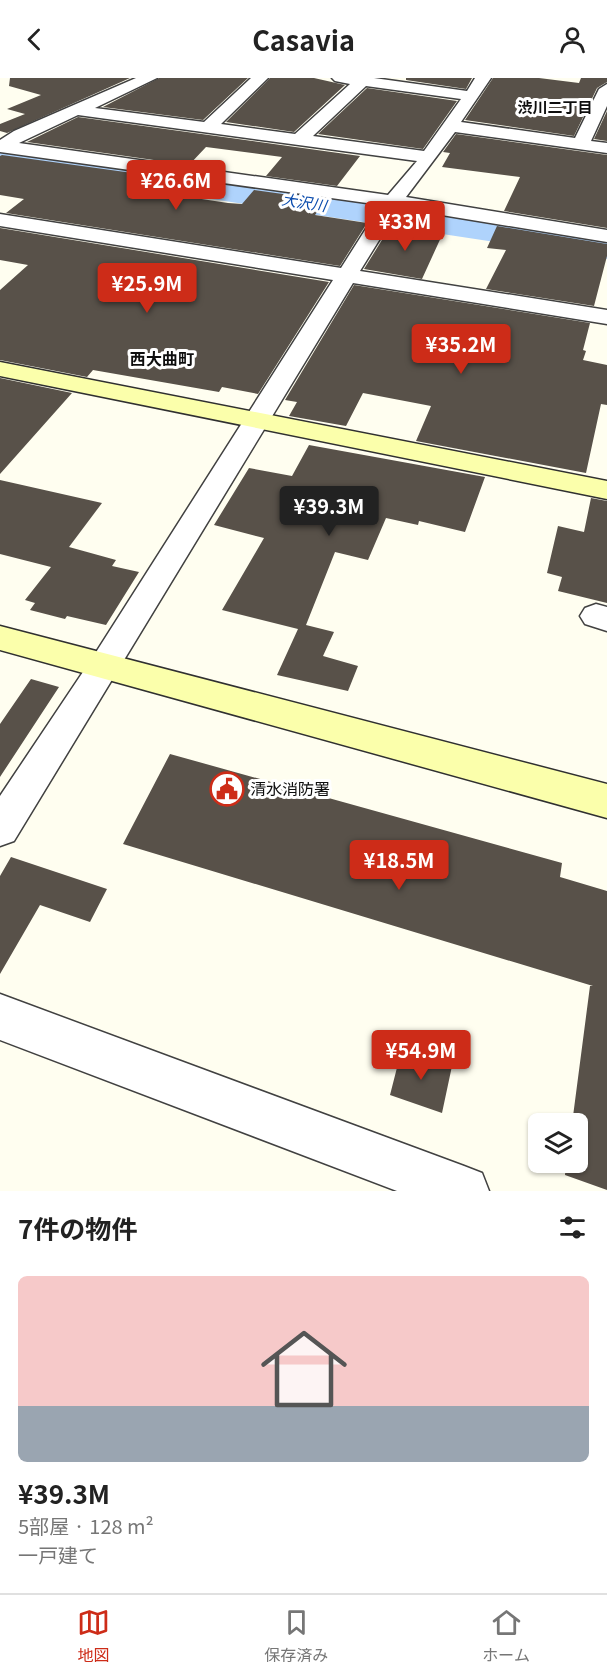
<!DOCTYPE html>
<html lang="ja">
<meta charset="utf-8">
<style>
body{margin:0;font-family:Georgia,"Noto Sans JP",serif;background:#f6f6f6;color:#222;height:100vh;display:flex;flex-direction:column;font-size:22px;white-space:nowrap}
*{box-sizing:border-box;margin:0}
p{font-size:20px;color:#767676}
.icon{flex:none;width:33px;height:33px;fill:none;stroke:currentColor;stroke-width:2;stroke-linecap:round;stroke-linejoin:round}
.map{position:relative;height:1113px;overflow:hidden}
.details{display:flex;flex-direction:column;background:#fff;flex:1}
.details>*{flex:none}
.fabs{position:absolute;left:528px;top:1035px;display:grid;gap:12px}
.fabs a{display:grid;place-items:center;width:60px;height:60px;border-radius:9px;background:#fff;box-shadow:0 2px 4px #0004;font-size:30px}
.price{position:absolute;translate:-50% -51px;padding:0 14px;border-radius:6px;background:#cd2c18;color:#fff;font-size:20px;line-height:39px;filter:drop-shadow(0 2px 3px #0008)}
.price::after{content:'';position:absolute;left:50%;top:36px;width:18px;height:14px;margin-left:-9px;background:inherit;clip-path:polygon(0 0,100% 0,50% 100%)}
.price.selected{background:#222;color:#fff}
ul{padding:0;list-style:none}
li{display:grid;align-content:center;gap:12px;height:318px;padding:0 18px}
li+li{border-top:2px solid #e0e0e0}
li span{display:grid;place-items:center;height:186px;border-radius:9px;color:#555}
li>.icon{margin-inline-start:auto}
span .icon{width:108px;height:108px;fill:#fffc;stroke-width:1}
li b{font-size:26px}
h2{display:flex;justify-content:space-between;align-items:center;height:72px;padding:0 18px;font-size:26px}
header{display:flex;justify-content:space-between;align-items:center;height:78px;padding:0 18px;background:#fff;font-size:27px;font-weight:700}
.tab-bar{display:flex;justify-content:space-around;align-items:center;height:84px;border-top:2px solid #e0e0e0;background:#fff;font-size:16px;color:#767676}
.tab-bar a{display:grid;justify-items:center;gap:3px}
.tab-bar .selected{color:#cd2c18}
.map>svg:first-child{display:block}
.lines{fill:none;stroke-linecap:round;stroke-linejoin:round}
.river{fill:#afd3fc;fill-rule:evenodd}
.building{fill:#585149}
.street-casing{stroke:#414141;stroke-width:3}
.secondary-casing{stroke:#303030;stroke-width:3}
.street{fill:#fff;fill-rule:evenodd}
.secondary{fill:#fbffab;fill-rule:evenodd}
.labels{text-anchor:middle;stroke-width:6;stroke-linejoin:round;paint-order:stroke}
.far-neighbourhood-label{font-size:15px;font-weight:bold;fill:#0e0e0e;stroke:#fff}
.far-water-label{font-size:15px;font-style:italic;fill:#0b4cad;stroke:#fff}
.far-quarter-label{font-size:16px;font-weight:bold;fill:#0e0e0e;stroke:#fff}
.poi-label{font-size:16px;fill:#0e0e0e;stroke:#fff;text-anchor:start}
</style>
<header><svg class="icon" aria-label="back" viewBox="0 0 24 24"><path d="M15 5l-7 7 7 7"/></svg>Casavia<svg class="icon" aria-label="person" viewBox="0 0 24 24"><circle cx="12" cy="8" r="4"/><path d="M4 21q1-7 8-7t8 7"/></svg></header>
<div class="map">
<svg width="607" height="1113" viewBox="0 0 607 1113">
<rect width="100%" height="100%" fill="#fffef0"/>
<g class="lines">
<path class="river" d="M0,69L607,159V181L0,89Z"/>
</g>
<path class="building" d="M10,0H130L7,55L0,53V46L25,36L7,31L41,17L9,8Z
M159,0H248L203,42L103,29Z
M270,0H314L345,7L294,54L226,44Z
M406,0H472L466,11L406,2Z
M493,0H539L579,5L581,0H607V4L597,10L574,58L465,42Z
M367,10L457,23L423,71L318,56Z
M607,33V63L594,61Z
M78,39L360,78L337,108L266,98L282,79L206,69L189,87L27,64Z
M456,56L607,77V150L504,133L520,99L442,89L450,75L443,74Z
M2,77L176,101L162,115L228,125L242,126L254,112L326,122L315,137L367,145L340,188L6,135L24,121L0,117V78Z
M395,148L443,155L422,201L364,191L390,149Z
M497,148L607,166V178L594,228L486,211L506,172L487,170Z
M0,150L329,204L258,316L222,309L219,314L93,292L87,299L0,282V212L28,187L0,182Z
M354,207L590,245L583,272L586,273L583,282L607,287V327L601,326L586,395L416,363L431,328L363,315L346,348L289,338L297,324L285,322Z
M0,300L72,315L0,396Z
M309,367L485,399L465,454L419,443L418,447L386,440L368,482L335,474L306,547L334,554L323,578L358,588L348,613L277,597L298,551L222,532L264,460L214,447L249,390L292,398Z
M0,402L102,425L69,469L116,482L112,488L139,494L106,547L67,538L65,541L30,532L35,525L25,522L51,489L0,476Z
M591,420L607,423V525L558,513L562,499L547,495L558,448L584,454Z
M31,601L59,609L0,699V646Z
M170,676L562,785L560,799L607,813V1112L565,1097L566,1084H578V1046H572L590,908H593L123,766Z
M11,779L107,811L90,844L40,827L0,896V798Z
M402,970L452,988L442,1035L390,1017Z"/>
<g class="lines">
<g class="street-casing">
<path id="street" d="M136,0H157L95,30L204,44L251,0H268L221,46L295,56L350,6L335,3L332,0H374L467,13L475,0H491L461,44L575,60L599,11L607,6V28L591,63L607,65V75L455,54L406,119L607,152V164L399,130L360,193L607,232V246L353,205L14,763L0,768V718L93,579L333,202L0,148V136L341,190L381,127L0,74V62L14,53ZM366,8L461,21L424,73L313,58ZM78,37L417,83L388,117L19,65Z
M596,526L607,529V553L585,546L580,538L585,530Z
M0,916L464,1088L482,1095L489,1113H397L0,962Z"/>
</g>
<g class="secondary-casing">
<path id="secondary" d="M0,284L607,403V421L0,298Z
M0,548L607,706V740L0,572Z"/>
</g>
<use href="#street" class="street"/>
<use href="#secondary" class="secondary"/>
</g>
<defs>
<g id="civic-ring" transform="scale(1.725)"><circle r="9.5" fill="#fff" stroke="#cd2c18" stroke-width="1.5"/><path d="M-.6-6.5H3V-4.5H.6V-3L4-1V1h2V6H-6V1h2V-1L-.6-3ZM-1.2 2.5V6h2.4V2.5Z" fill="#cd2c18"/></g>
</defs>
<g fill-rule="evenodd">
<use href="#civic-ring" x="227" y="711"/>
</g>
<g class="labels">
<g class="far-neighbourhood-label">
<text x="555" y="35">渋川二丁目</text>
</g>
<g class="far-water-label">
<text transform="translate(304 125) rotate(9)" y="5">大沢川</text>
</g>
<g class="far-quarter-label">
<text x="162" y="287">西大曲町</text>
</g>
<g class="poi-label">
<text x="250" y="717">清水消防署</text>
</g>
</g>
</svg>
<div class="fabs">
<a><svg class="icon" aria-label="layers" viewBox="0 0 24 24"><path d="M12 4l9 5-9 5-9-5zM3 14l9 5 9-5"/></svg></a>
</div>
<b class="price" style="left:176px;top:133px">¥26.6M</b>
<b class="price" style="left:405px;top:174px">¥33M</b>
<b class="price" style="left:147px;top:236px">¥25.9M</b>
<b class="price" style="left:461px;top:297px">¥35.2M</b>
<b class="price selected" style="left:329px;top:459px">¥39.3M</b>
<b class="price" style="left:399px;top:813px">¥18.5M</b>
<b class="price" style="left:421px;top:1003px">¥54.9M</b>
</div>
<section class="details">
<h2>7件の物件<svg class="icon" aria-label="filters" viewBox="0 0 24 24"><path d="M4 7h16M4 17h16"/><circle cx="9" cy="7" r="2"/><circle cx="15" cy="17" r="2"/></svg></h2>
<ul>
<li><span style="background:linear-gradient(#f6c9c9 70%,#9aa5b1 0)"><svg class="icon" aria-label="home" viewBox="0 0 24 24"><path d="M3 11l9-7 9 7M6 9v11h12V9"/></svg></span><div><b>¥39.3M</b><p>5部屋 · 128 m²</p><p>一戸建て</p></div></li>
</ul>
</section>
<nav class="tab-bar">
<a class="selected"><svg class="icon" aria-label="map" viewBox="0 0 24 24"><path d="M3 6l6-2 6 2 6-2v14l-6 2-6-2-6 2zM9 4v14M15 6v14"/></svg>地図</a>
<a><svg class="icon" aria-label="saved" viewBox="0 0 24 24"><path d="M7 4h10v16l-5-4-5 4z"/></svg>保存済み</a>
<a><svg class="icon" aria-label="home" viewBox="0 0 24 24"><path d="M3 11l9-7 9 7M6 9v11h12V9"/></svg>ホーム</a>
</nav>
